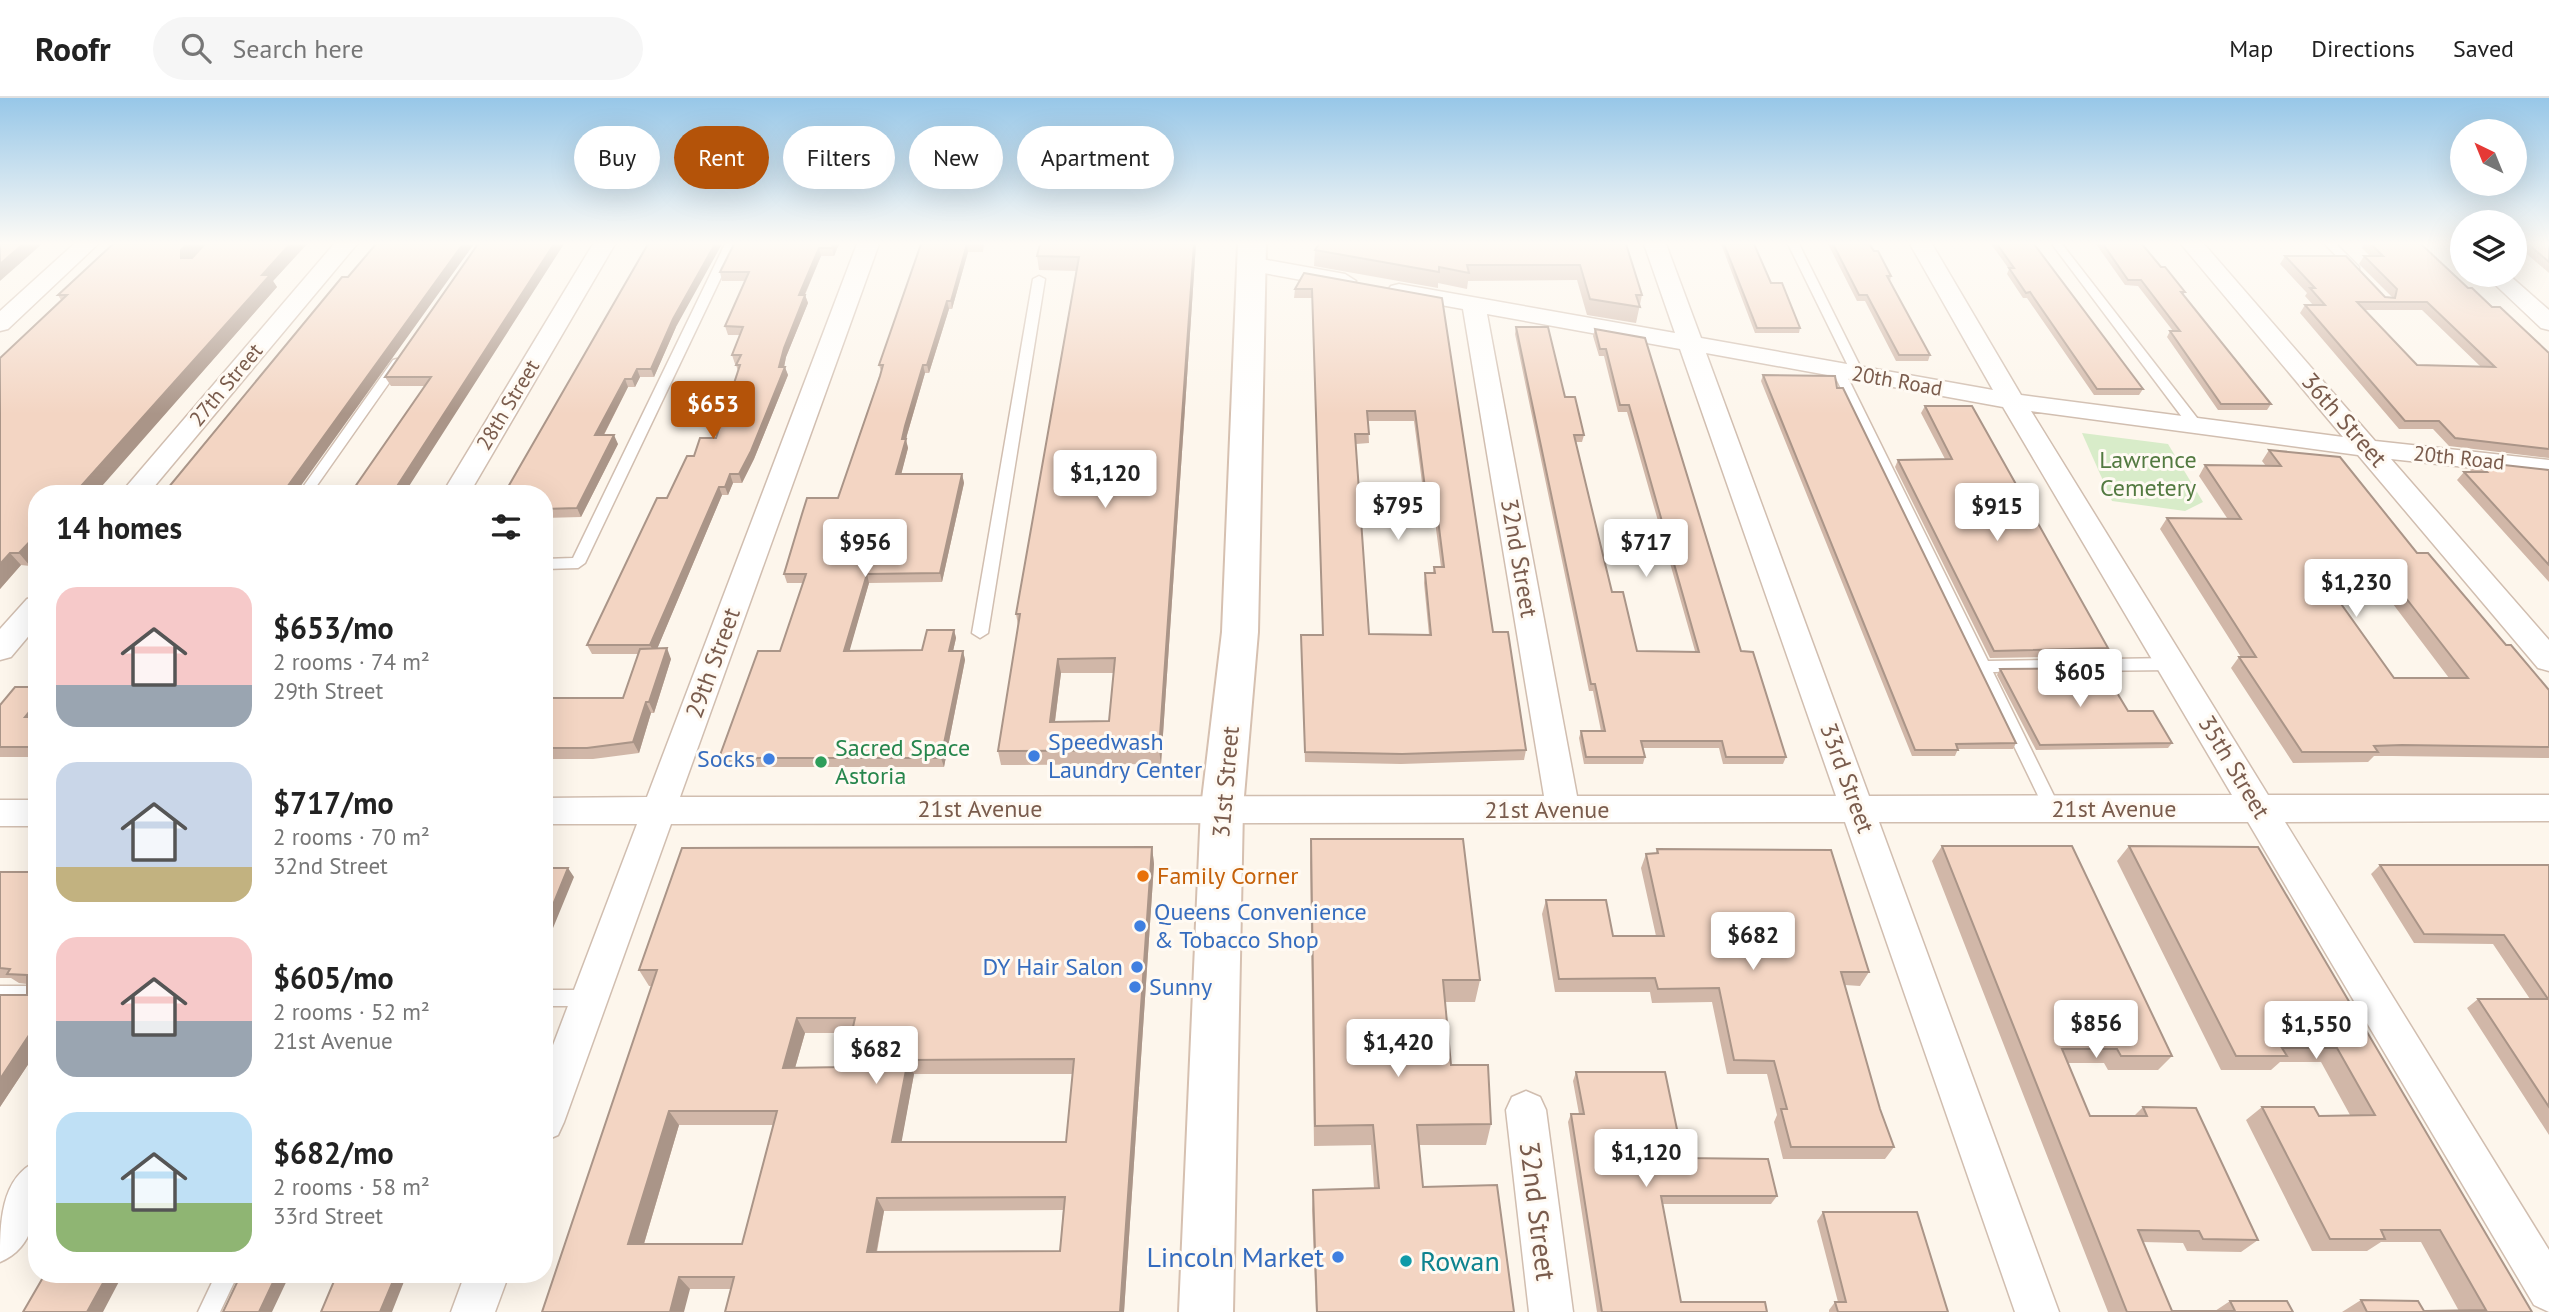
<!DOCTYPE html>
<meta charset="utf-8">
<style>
body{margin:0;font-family:"PT Sans",sans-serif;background:#f6f6f6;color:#222;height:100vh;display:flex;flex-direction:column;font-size:26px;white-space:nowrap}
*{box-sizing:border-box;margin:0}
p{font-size:23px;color:#767676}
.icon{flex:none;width:38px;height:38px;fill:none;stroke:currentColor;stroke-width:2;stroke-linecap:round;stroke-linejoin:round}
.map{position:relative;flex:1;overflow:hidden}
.details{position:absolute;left:28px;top:387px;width:525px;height:798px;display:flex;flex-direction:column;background:#fff;border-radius:28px;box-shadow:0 7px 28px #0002}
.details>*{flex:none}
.top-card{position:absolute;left:574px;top:28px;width:665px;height:63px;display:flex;gap:14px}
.needle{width:46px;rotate:317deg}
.fabs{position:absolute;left:2450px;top:21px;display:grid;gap:14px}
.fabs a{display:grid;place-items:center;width:77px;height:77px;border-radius:50%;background:#fff;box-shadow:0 7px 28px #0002;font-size:35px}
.price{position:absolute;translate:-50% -60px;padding:0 16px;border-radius:7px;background:#fff;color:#222;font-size:23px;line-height:46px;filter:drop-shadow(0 2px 4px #0008)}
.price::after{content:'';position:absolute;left:50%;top:42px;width:21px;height:16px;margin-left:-10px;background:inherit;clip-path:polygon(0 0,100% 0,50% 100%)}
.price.active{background:#b45309;color:#fff}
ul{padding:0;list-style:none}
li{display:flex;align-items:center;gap:21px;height:175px;padding:0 28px}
li span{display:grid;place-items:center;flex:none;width:196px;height:140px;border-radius:21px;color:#555}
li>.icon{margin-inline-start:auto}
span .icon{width:84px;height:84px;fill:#fffc;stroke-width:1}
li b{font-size:30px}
h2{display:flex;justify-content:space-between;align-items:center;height:84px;padding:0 28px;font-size:30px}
.tag{padding:0 24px;border-radius:32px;background:#fff;box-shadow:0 7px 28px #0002;font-size:24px;line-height:63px}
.tag.active{background:#b45309;color:#fff}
header{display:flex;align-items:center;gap:42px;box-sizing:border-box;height:98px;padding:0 35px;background:#fff;border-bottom:2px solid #e0e0e0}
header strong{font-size:33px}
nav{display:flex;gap:38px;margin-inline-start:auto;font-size:24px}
.search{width:490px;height:63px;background:#f6f6f6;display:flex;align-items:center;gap:18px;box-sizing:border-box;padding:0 24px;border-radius:38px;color:#767676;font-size:26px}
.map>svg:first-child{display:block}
.green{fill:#d8ecc9}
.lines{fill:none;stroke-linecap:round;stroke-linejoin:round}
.lane-casing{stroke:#d1beb0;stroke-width:3}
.street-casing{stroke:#d1beb0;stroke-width:3}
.secondary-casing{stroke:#d6c0b0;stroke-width:4}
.lane{fill:#fff;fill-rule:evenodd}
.street{fill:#fff;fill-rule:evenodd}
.secondary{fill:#fff;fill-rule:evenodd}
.wall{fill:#d1b7a8;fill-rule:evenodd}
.shaded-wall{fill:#aa9588}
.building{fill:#f3d5c3;stroke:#aa9588;stroke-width:2;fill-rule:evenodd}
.shop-dot{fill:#3f7fe0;stroke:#fffaf3;stroke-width:2.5}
.leisure-dot{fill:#2e9e5b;stroke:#fffaf3;stroke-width:2.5}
.food-dot{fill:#e8710a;stroke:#fffaf3;stroke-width:2.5}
.culture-dot{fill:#0f9aa8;stroke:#fffaf3;stroke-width:2.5}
.labels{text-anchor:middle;stroke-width:6;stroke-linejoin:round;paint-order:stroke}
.far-street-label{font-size:21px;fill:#7a5c4d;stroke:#fffaf3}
.street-label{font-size:24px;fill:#7a5c4d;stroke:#fffaf3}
.park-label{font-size:24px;fill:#537a41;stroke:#fffaf3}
.shop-label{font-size:24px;fill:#366cbe;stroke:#fffaf3;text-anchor:start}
.leisure-label{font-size:24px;fill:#27864d;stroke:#fffaf3;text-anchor:start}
.food-label{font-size:24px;fill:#c56008;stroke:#fffaf3;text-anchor:start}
.near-street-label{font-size:28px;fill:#7a5c4d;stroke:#fffaf3}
.near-shop-label{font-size:28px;fill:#366cbe;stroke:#fffaf3;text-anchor:end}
.near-culture-label{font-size:28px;fill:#0d838f;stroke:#fffaf3;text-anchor:start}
</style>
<header>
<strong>Roofr</strong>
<div class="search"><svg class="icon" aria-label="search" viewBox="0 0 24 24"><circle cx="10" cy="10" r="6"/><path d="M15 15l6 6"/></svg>Search here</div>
<nav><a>Map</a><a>Directions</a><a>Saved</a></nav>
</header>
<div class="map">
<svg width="2549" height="1214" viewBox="0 0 2549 1214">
<rect width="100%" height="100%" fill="#fdf6ec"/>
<path class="green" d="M2082,335L2168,346L2203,404L2185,413L2112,403Z"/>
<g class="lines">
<g class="lane-casing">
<path id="lane" d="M725,146H737L585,465L578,470L544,471V461L573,460Z
M1788,146H1799L1864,276L1862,279L1858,280L1852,276Z
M2052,146H2062L2201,325V331H2191Z
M2325,146H2336L2359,169V173H2351Z
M1039,178L1045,181L988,535L980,540L972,535L1033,181Z
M397,261L403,265L311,396H298L393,262Z
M1838,268L1844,272L1988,563L2172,560L2180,566L2172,572L1993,574L2061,712L2059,717H2047L2045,712L1832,272Z
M0,888H37V904H0Z
M544,892H589L596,894L598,900L596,906L589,908H544Z
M216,1176H238L220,1214H198Z"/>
</g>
<g class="street-casing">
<path id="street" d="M74,146H98L8,231L0,233V213Z
M334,146H357L148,396H120Z
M593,146H615L469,396H442Z
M857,146H879L680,699L1544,698L1463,211L1391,198L1387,193L1391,188L1399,186L1675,235L1644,146H1666L1701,240L1993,292L1910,146H1932L2021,297L2343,339L2181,146H2204L2375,343L2549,362V378L2391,361L2549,542V573L2538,570L2358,357L2031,313L2268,697H2549V723L2285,724L2549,1152V1214L2534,1207L2248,724H1879L2059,1214H2015L1845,724L671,726L564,1024L558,1037L544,1043V971L637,726H544V700L647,699ZM1487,216L1680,251L1836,698H1577ZM1706,255L2003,309L2232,697L1869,698Z
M1250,159L1345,176L1356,183L1345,190L1242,171L1239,166Z
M2485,177H2509L2549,212V232L2541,230Z
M37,498V528L11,559L0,562V531L27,501Z
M0,702H37V728H0Z
M1526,993L1540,999L1546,1012L1573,1214H1529L1506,1012L1512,999Z
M37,1063C37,1101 41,1147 0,1164C0,1126 0,1080 37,1063Z
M465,1176H509L495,1214H451Z"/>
</g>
<g class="secondary-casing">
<path id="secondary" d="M1238,146H1266L1258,534L1243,710L1233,1214H1179L1201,710L1222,534Z"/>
</g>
<use href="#lane" class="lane"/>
<use href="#street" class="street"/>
<use href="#secondary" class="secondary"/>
</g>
<path class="wall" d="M113,146H307L273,183L277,189L30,468L21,467L0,491V260L61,202L58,197Z
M478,146L404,396L424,288H391L385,279Z
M648,146L676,229L654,279H640L635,289H628L604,337L618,346L581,419L544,420V396Z
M839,146L834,158H821L805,197L808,205L786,259L784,269L788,277L754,361L742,385H733L728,397H722L657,551L671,561L654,615H651L639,655L593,661H544V600H623L639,556H592L587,547L667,400L694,358L716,340L738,273L736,267L737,266H735L732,257L740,237H728L725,228L746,183H722L720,174Z
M921,146H984L983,154H968L952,211H949L929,275H925L907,337L906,342L908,350L901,376H962L964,385L942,484L869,485L849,553L922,552L954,532L956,540L953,553H963L965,562L944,669H723L719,660L780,553L803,485H787L784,476L838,400L881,273L879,267Z
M1196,146L1161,666L1001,667L998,653L1018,527L1016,516L1076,173L1039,172L1037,158ZM1061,575H1114L1109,623L1055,624Z
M1626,146L1642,197L1636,225L1587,217L1577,182L1468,183L1467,191L1438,185V190L1314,168L1315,152Z
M1721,146H1754L1771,185L1800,230L1799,235H1755Z
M1828,146H1869L1891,178L1890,183L1930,257L1928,263H1896L1865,203H1857Z
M1991,146H2034L2143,291L2139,297H2094L2027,200H2023L2007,176L2009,171Z
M2096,146H2142L2161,169L2185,194L2183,197L2271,306L2267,312H2218L2167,239L2170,233H2173L2138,188L2125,187Z
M2364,146H2421L2468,190L2549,255V360L2449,348L2433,331H2399L2300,215L2305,207H2313L2305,198L2307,195L2280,166L2285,158L2385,199H2392L2359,166L2364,158H2370L2362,150ZM2365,212H2422L2480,268L2417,267Z
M2515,146H2549V175Z
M1304,175L1442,200L1493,534L1526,652L1524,662L1401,666L1305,664L1301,537H1323L1312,200H1294L1295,191ZM1368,323H1414L1424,400H1432L1441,469H1434L1433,475H1425L1424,485L1429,537L1369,536L1356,346L1369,345Z
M1516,229L1565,299L1584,337L1582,344H1576L1612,494L1637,553H1695L1627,314H1618L1604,258H1599L1593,238L1595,231L1645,240L1741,553L1786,659L1783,666H1723L1719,650H1643L1645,659L1643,666H1584L1579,640L1581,633H1601L1593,593H1589L1515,236Z
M1763,277L1837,290L2016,645L2013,651H1958L1955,658H1912L1761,283Z
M1925,308L2108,550L2104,558L1990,560L1895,369L1898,362L1945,361L1921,315Z
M2269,352L2417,455L2549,592V660L2392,658H2374L2368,664L2293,665L2231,570L2239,559H2241L2160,431L2167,420H2227L2199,378L2205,367L2266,368L2262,363ZM2393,506L2449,580H2394L2342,507Z
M2477,364L2549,372V484L2457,382L2464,374H2472L2470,372Z
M2000,571L2128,613L2172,645L2168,650L2036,652L1997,577Z
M37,589V659H0V607Z
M1311,741L1480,882L1475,904H1445L1451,967L1491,1026L1486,1047H1419L1423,1089L1514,1214H1316L1312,1112L1313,1092L1374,1090L1371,1047L1314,1048L1310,765Z
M1942,748L2172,958L2158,972H2108L2104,965H2068L2090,1018H2134L2143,1009L2258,1142L2241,1154L2187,1153L2183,1145L2143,1144L2172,1213H2215L2230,1203L2293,1214H2108L1932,763Z
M2129,748L2258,749L2532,1214H2342L2361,1202L2424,1213H2459L2421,1144H2381L2367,1153H2312L2246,1022L2262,1009L2319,1018L2350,1017L2321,964H2280L2271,972H2221L2117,763Z
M1152,749L1154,766L1124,1214L731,1191H690L542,1214L652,888H649L639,872ZM805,935H852L844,969L795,970ZM914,976H1073L1066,1044H901ZM679,1027H773L742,1146H644ZM1063,1112L1060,1153L877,1154L884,1113Z
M1657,751L1869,874L1860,888L1845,887L1880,1011L1894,1049L1885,1061H1783L1774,1024L1777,1017L1767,976H1727L1712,904L1652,905L1650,894H1555L1542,816L1546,802L1613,838H1656L1641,770L1646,756L1656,755Z
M2380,767H2549V1037L2467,910L2478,901H2530L2493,846L2414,845L2371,776Z
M0,774H37V953L0,1009V897H27V886L19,885L11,880H0Z
M1576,974L1683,1060L1777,1098L1771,1106H1662L1681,1204L1767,1214H1597L1568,1024L1571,1016H1579L1573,983Z
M1823,1114L1948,1214H1829V1212L1835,1204H1838L1817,1123Z"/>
<path class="shaded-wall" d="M23,146H42L0,183V166Z
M187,146H207L188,172L181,160V152Z
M290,146H307L273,183L277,189L95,396H74L262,177Z
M463,146H474L295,396H282Z
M554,146H564L404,396H392Z
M715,146H722L676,229L654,279L651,271L673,221Z
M833,146H839L834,158L832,150Z
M967,146L968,154L952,211L951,203Z
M1194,146H1196L1161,666L1159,652Z
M819,150L821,158L801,205L799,197Z
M805,197L808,205L786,259L783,274L785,269L788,277L754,361L742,385L739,376L779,269L784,250Z
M947,203L949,211L929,275L927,267Z
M923,267L925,275L907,337L906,342L908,350L899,385L896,376L905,328Z
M637,271L640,279L635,289L632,281Z
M625,281L628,289L599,346L595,337Z
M614,337L618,346L581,419L577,410Z
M730,376L733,385L728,397L725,389Z
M962,376L964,385L942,484L940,475Z
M719,389L722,397L655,556L650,547Z
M37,436V460L30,468L19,455Z
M10,455L21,467L0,491V466Z
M867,476L869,485L847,562L844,553Z
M954,532L956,540L951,562L949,553Z
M667,550L671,561L654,615L649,604Z
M963,553L965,562L944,669L941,660Z
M1058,561L1061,575L1053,638L1050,624Z
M37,604V626L25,619Z
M646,604L651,615L639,655L633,644Z
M1152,749L1154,766L1124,1214H1120Z
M568,770L574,779L544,852V829Z
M797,920L805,935L791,984L783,970Z
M37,925V953L0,1009V981Z
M908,962L914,976L899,1058L892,1044Z
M669,1013L679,1027L640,1159L628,1146Z
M877,1100L884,1113L874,1166L867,1154Z
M108,1176H123L103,1214H87Z
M277,1176H290L272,1214H259Z
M396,1176H407L392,1214H380Z
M679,1179L690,1191L684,1214H670Z"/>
<path class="building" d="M0,146H23L0,166Z
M113,146H187L181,152V160H192L205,146H290L262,177H270L74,396H37V436L19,455H10L0,466V260L67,197H58Z
M376,146H463L282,396H163L342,179H348Z
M478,146H554L392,396H350L431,279H385Z
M648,146H715L673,221L651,271H637L632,281H625L595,337H614L577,410L544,411V396H504Z
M734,146H833L832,150H819L799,197H805L784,250L779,269H785L751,353L739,376H730L725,389H719L650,547H587L657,400H667L687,358H694L700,340H716L740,267H736L741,257H732L743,229L725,228L749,174H720Z
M921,146H967L951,203H947L927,267H923L905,328L902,341H906L896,376H962L940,475L867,476L844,553L922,552L927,532H954L949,553H963L941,660H719L758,553H780L806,476H784L802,416L807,400H838L880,278L883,267H879Z
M1040,146H1194L1159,652L998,653L1020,516H1016L1079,159L1037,158ZM1115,560L1109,623L1050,624L1058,561Z
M1319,146H1626L1642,197H1636L1640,209L1590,201L1580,167H1467L1469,175L1439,169V174L1315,152Z
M1724,146H1754L1771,185H1782L1800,230H1757Z
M1833,146H1869L1874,153H1878L1891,178H1887L1930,257H1899L1867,197H1859Z
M1997,146H2034L2143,291H2097L2030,194L2026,195L2009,170H2014Z
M2103,146H2142L2161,169H2165L2185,194H2181L2271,306H2221L2170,233H2180L2141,182H2128Z
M2371,146H2421L2468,190H2472L2492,209H2500L2549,255V351L2455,340L2439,323H2405L2305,207H2325L2310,190H2315L2285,158H2346L2385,199L2395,200L2397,191L2364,158H2383ZM2357,204H2427L2495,269L2417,267Z
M2528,146H2549V164Z
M1304,175L1442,200L1493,534H1508L1526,652L1402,656L1305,654L1301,537H1323L1312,191H1295ZM1367,313H1415L1425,390H1434L1444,469H1434L1435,475H1425L1431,537L1369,536L1355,336H1369Z
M1516,229H1548L1565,299H1575L1584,337H1574L1602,453L1612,494H1623L1637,553L1699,554L1629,307H1620L1606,251H1600L1595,231L1645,240L1741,553L1753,554L1786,659H1726L1722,643H1641L1645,659H1586L1581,633H1605L1595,586H1591Z
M1763,277L1835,278L1837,290H1843L2016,645L1956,646L1958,652H1915Z
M1925,308H1972L2108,550L1994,553L1898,362L1952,361Z
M2269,352L2340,359L2417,455H2428L2506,547H2511L2549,592V649L2402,647L2374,648L2378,654H2302L2239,559H2256L2167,420L2241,421L2205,367L2281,368ZM2402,495L2468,580H2394L2334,496Z
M2477,364L2549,372V467L2464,374H2487Z
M667,550L649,604H646L633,644L587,650H544V600H623L640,551Z
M2102,570L2128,613H2153L2172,645L2040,647L2000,571Z
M15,589H37V604L25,619H37V649H0V607Z
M1311,741H1463L1480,882H1443L1451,967H1488L1491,1026L1417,1027L1423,1089L1497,1087L1514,1214H1317L1313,1092L1379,1090L1373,1027L1315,1028Z
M1942,748H2072L2172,958H2121L2117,951H2062L2090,1018H2147L2143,1009L2196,1010L2258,1142L2203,1141L2199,1133L2138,1132L2172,1213H2235L2230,1203H2287L2293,1214H2127Z
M2129,748L2258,749L2532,1214H2367L2361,1202L2418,1203L2424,1213L2486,1212L2440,1132H2381L2385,1141H2330L2262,1009H2314L2319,1018L2375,1017L2337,950H2282L2287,958H2236Z
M1152,749L1120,1214H725L734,1179H679L670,1214H542L657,872H639L682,750ZM797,920H855L844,969L783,970ZM1074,961L1066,1044H892L908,962ZM669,1013H777L742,1146H628ZM1065,1099L1060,1153L867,1154L877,1100Z
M1657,751L1831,752L1869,874H1841L1880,1011L1894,1049H1791L1781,1011H1787L1774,963L1734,962L1719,890L1658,891L1655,880L1559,881L1546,802H1606L1613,838H1664L1646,756L1658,755Z
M2380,767H2549V1009L2478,901H2548L2504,837L2424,836Z
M544,770H568L544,829Z
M0,774H37V925L0,981V897H27V877L7,876L10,871L0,870Z
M1576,974H1665L1683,1060L1768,1061L1777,1098H1661L1681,1204H1765L1767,1214H1602L1571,1016H1584Z
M1823,1114H1917L1948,1214H1838L1835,1204H1846Z
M45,1176H108L87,1214H23Z
M241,1176H277L259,1214H223Z
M337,1176H396L380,1214H321Z"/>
<linearGradient id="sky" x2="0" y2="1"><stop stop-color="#97c7e8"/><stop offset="0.46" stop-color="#fefbf6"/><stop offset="1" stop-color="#fefbf6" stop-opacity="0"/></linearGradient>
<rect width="2549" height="316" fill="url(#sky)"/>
<g class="shop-dot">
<circle cx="1034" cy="658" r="7"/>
<circle cx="769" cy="661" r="7"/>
<circle cx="1140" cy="828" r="7"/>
<circle cx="1137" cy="869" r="7"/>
<circle cx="1135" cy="889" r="7"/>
<circle cx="1338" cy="1159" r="7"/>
</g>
<circle class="leisure-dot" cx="821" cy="664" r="7"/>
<circle class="food-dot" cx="1143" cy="778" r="7"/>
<circle class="culture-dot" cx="1406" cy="1163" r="7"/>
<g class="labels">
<g class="far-street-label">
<text transform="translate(1897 283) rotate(10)" y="7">20th Road</text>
<text transform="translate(226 287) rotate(-50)" y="7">27th Street</text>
<text transform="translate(508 307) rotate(-59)" y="7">28th Street</text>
<text transform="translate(2459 360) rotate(6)" y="7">20th Road</text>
</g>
<g class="street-label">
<text transform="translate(2344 322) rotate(49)" y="8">36th Street</text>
<text transform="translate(1519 460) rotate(80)" y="8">32nd Street</text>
<text transform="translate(713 565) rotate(-70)" y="8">29th Street</text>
<text transform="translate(2234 669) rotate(59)" y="8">35th Street</text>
<text transform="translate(1847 680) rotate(70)" y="8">33rd Street</text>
<text transform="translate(1226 684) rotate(-85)" y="8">31st Street</text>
<text x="980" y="719">21st Avenue</text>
<text x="2114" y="719">21st Avenue</text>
<text x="1547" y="720">21st Avenue</text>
</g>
<g class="park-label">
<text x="2148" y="370">Lawrence<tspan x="2148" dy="28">Cemetery</tspan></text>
</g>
<g class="shop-label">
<text x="1048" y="652">Speedwash<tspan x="1048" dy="28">Laundry Center</tspan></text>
<text x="755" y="669" text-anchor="end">Socks</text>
<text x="1154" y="822">Queens Convenience<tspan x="1154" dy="28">&amp; Tobacco Shop</tspan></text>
<text x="1123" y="877" text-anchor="end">DY Hair Salon</text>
<text x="1149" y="897">Sunny</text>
</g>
<g class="leisure-label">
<text x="835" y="658">Sacred Space<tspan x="835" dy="28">Astoria</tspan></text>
</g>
<g class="food-label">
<text x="1157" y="786">Family Corner</text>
</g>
<g class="near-street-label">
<text transform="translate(1538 1113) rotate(83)" y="10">32nd Street</text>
</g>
<g class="near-shop-label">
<text x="1324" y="1169">Lincoln Market</text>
</g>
<g class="near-culture-label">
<text x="1420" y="1173">Rowan</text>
</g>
</g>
</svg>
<div class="fabs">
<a><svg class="needle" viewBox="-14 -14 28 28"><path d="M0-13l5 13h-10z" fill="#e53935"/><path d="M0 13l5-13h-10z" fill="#767676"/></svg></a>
<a><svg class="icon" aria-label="layers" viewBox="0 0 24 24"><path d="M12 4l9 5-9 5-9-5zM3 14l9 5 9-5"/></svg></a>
</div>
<b class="price active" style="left:713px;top:343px">$653</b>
<b class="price" style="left:1105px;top:412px">$1,120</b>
<b class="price" style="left:1398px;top:444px">$795</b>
<b class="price" style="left:1997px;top:445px">$915</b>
<b class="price" style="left:865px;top:481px">$956</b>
<b class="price" style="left:1646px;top:481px">$717</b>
<b class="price" style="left:2356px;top:521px">$1,230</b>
<b class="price" style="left:2080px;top:611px">$605</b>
<b class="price" style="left:1753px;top:874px">$682</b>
<b class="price" style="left:2096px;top:962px">$856</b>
<b class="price" style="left:2316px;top:963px">$1,550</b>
<b class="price" style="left:1398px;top:981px">$1,420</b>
<b class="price" style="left:876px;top:988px">$682</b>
<b class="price" style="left:1646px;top:1091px">$1,120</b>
<div class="top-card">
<a class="tag">Buy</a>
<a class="tag active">Rent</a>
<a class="tag">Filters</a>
<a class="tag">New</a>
<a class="tag">Apartment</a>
</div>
<section class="details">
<h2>14 homes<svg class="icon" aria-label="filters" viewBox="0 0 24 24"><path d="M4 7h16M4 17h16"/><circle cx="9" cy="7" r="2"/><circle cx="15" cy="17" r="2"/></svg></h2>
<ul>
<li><span style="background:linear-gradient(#f6c9c9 70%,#9aa5b1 0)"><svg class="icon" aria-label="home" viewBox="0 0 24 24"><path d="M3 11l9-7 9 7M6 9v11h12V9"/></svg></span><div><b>$653/mo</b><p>2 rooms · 74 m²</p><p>29th Street</p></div></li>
<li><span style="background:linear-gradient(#c9d6e8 75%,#c2b280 0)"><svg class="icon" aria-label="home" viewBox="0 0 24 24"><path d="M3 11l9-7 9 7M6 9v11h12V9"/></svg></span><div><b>$717/mo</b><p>2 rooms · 70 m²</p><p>32nd Street</p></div></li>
<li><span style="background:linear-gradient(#f6c9c9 60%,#9aa5b1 0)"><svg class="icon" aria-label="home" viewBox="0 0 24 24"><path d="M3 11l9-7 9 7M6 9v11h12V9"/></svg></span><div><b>$605/mo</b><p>2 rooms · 52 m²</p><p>21st Avenue</p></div></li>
<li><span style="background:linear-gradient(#bfe0f5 65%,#8fb573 0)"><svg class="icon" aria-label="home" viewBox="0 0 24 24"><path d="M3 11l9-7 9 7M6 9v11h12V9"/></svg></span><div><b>$682/mo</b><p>2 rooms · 58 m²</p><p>33rd Street</p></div></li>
</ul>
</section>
</div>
